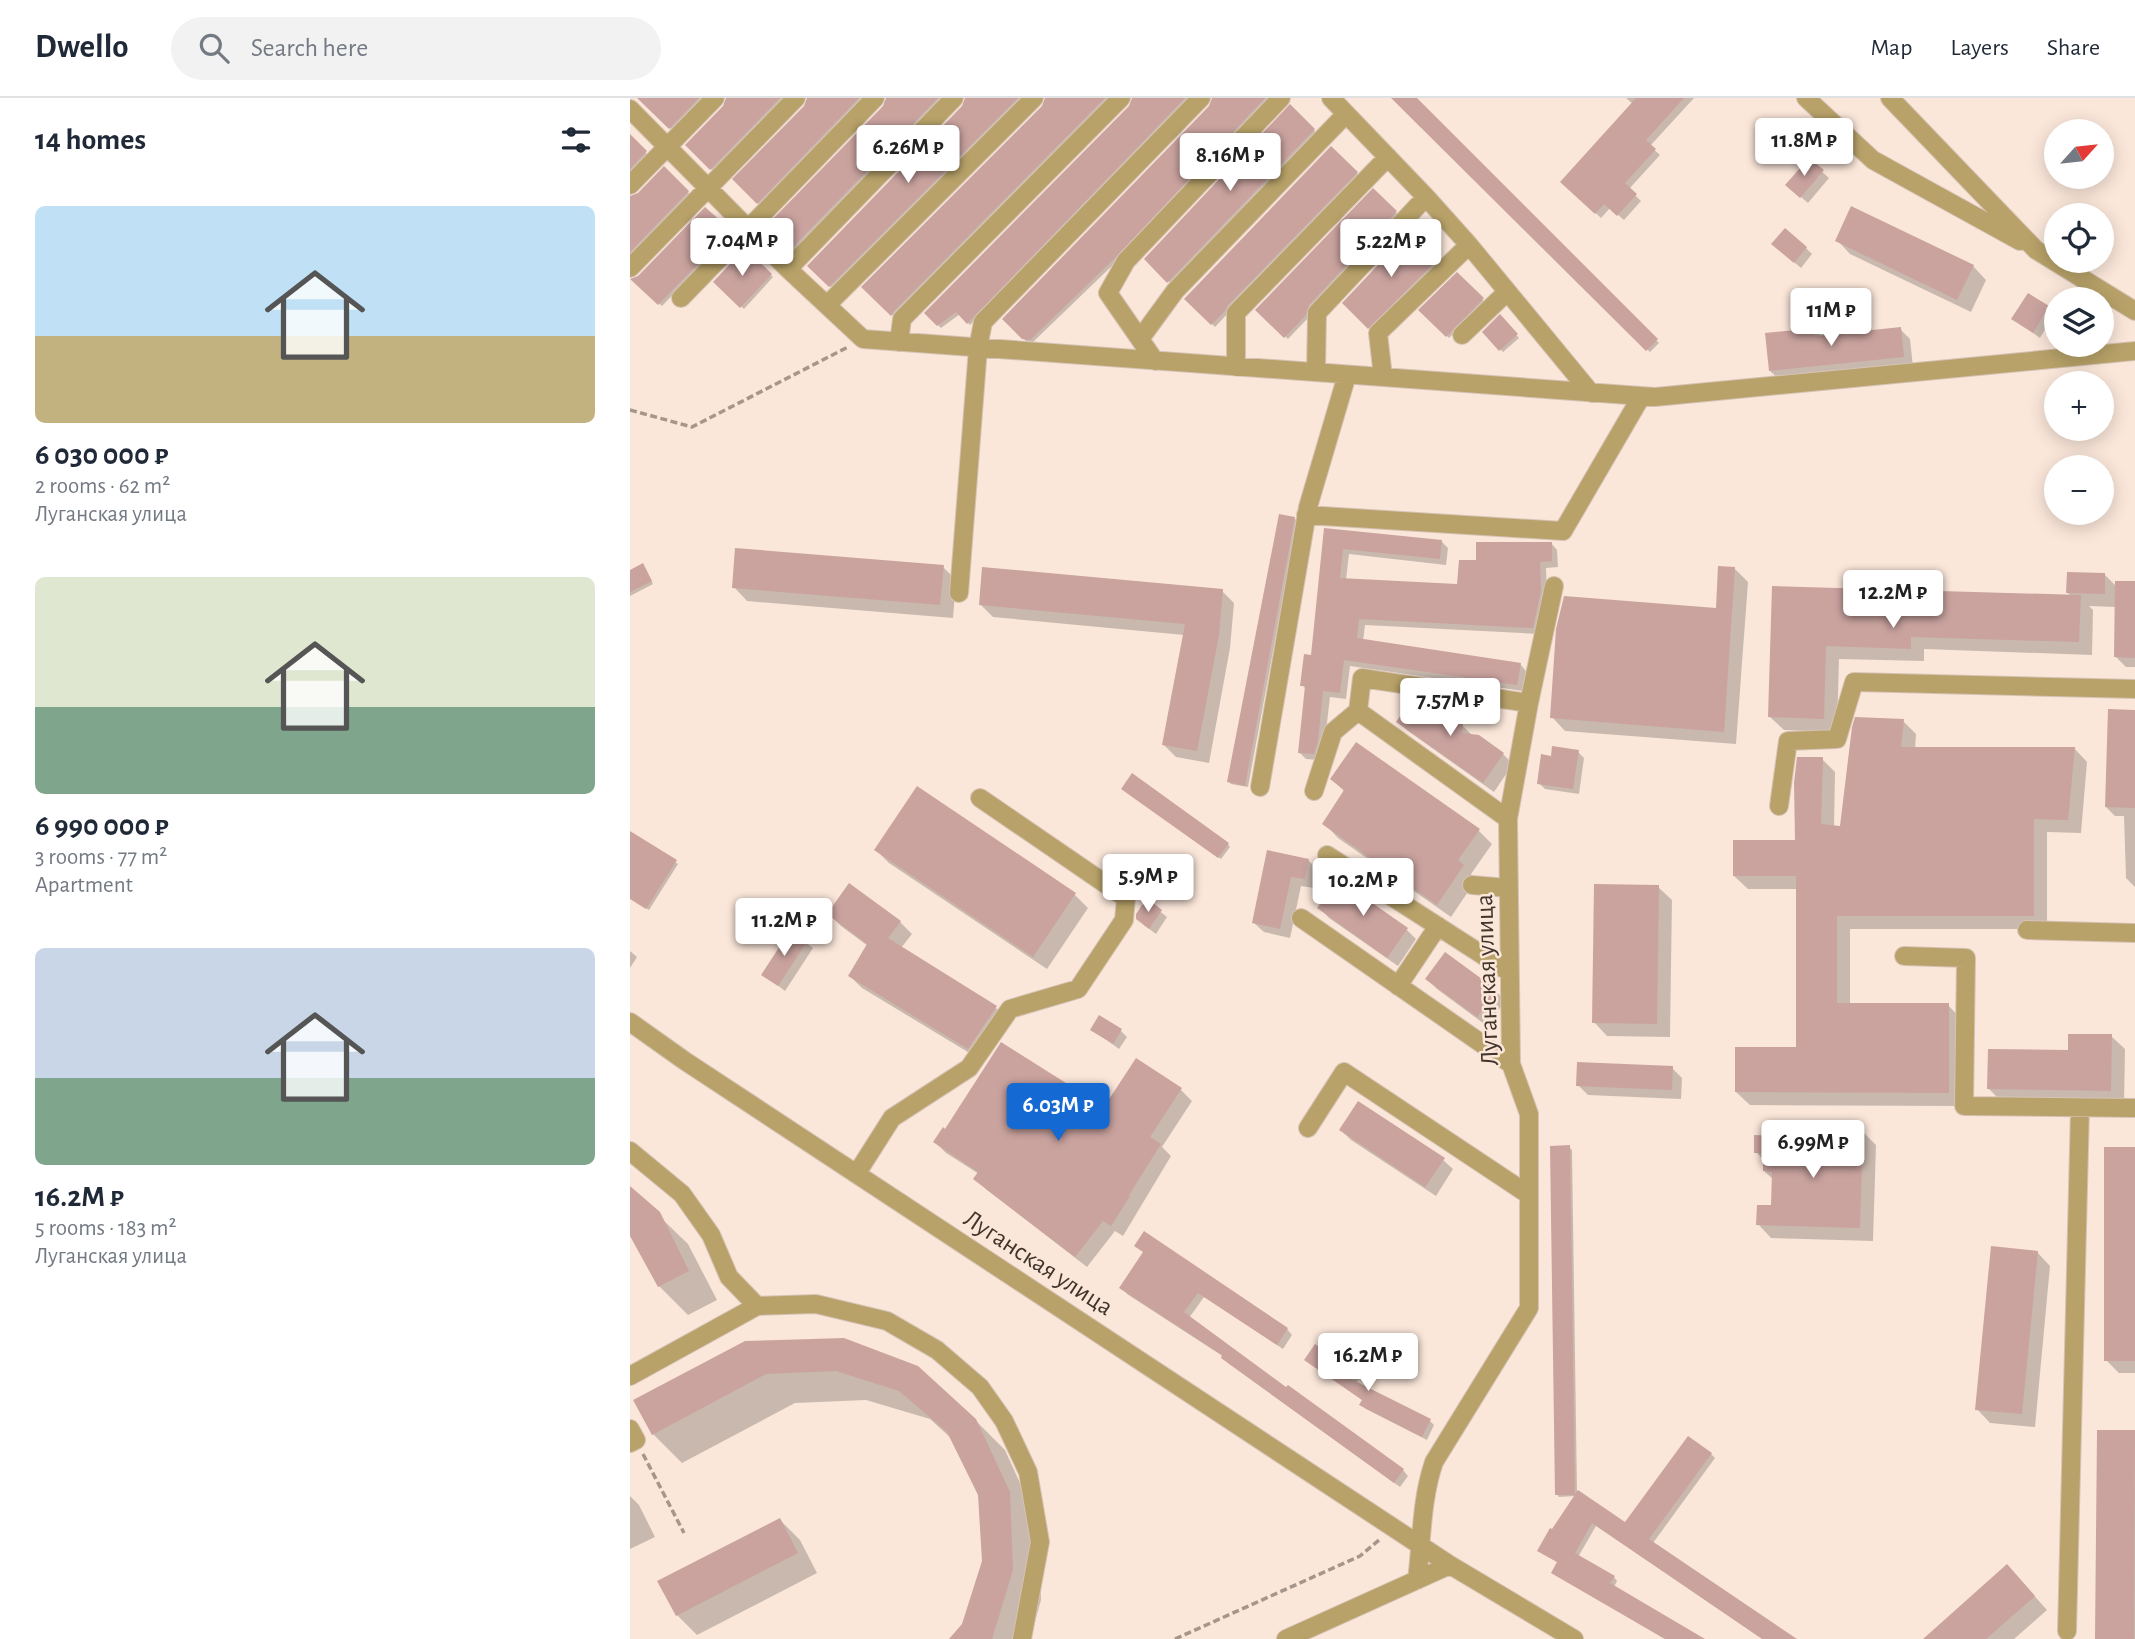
<!DOCTYPE html>
<meta charset="utf-8">
<style>
body{margin:0;font-family:"Alegreya Sans",sans-serif;background:#f2f2f3;color:#1f2937;height:100vh;display:flex;flex-direction:column;font-size:26px;white-space:nowrap}
*{box-sizing:border-box;margin:0}
p{font-size:23px;color:#747a83}
.icon{flex:none;width:38px;height:38px;fill:none;stroke:currentColor;stroke-width:2;stroke-linecap:round;stroke-linejoin:round}
.map{position:relative;flex:1;overflow:hidden}
.side{display:flex;flex-direction:column;background:#fff;width:630px}
.side>*{flex:none}
.needle{width:46px;rotate:63deg}
.tools{position:absolute;left:1414px;top:21px;display:grid;gap:14px}
.tools a{display:grid;place-items:center;width:70px;height:70px;border-radius:50%;background:#fff;box-shadow:0 4px 18px #0003;font-size:35px}
.price{position:absolute;translate:-50% -60px;padding:0 16px;border-radius:7px;background:#fff;color:#222;font-size:23px;line-height:46px;filter:drop-shadow(0 2px 4px #0008)}
.price::after{content:'';position:absolute;left:50%;top:42px;width:21px;height:16px;margin-left:-10px;background:inherit;clip-path:polygon(0 0,100% 0,50% 100%)}
.price.on{background:#1469d3;color:#fff}
ul{padding:0;list-style:none}
li{display:grid;align-content:center;gap:14px;height:371px;padding:0 35px}
li span{display:grid;place-items:center;height:217px;border-radius:10px;color:#555}
li>.icon{margin-inline-start:auto}
span .icon{width:126px;height:126px;fill:#fffc;stroke-width:1}
li b{font-size:30px}
h2{display:flex;justify-content:space-between;align-items:center;height:84px;padding:0 35px;font-size:30px}
header{display:flex;align-items:center;gap:42px;box-sizing:border-box;height:98px;padding:0 35px;background:#fff;border-bottom:2px solid #e0e1e3}
header strong{font-size:33px}
nav{display:flex;gap:38px;margin-inline-start:auto;font-size:24px}
.search{width:490px;height:63px;background:#f2f2f3;display:flex;align-items:center;gap:18px;box-sizing:border-box;padding:0 24px;border-radius:38px;color:#747a83;font-size:26px}
main{display:flex;flex:1;min-height:0}
.map>svg:first-child{display:block}
.shadow{fill:#0003}
.building{fill:#caa39f}
.lines{fill:none;stroke-linecap:round;stroke-linejoin:round}
.minor-casing{stroke:#d6c3b7;stroke-width:20}
.path{stroke:#a6958a;stroke-width:3.5;stroke-dasharray:7 3.5;stroke-linecap:butt}
.minor{stroke:#b8a269;stroke-width:18}
.labels{text-anchor:middle;stroke-width:5;stroke-linejoin:round;paint-order:stroke}
.street-label{font-size:26px;fill:#41342b;stroke:#fbe7da}
</style>
<header>
<strong>Dwello</strong>
<div class="search"><svg class="icon" aria-label="search" viewBox="0 0 24 24"><circle cx="10" cy="10" r="6"/><path d="M15 15l6 6"/></svg>Search here</div>
<nav><a>Map</a><a>Layers</a><a>Share</a></nav>
</header>
<main>
<section class="side">
<h2>14 homes<svg class="icon" aria-label="filters" viewBox="0 0 24 24"><path d="M4 7h16M4 17h16"/><circle cx="9" cy="7" r="2"/><circle cx="15" cy="17" r="2"/></svg></h2>
<ul>
<li><span style="background:linear-gradient(#bfe0f5 60%,#c2b280 0)"><svg class="icon" aria-label="home" viewBox="0 0 24 24"><path d="M3 11l9-7 9 7M6 9v11h12V9"/></svg></span><div><b>6 030 000 ₽</b><p>2 rooms · 62 m²</p><p>Луганская улица</p></div></li>
<li><span style="background:linear-gradient(#dfe7d0 60%,#7fa58c 0)"><svg class="icon" aria-label="home" viewBox="0 0 24 24"><path d="M3 11l9-7 9 7M6 9v11h12V9"/></svg></span><div><b>6 990 000 ₽</b><p>3 rooms · 77 m²</p><p>Apartment</p></div></li>
<li><span style="background:linear-gradient(#c9d6e8 60%,#7fa58c 0)"><svg class="icon" aria-label="home" viewBox="0 0 24 24"><path d="M3 11l9-7 9 7M6 9v11h12V9"/></svg></span><div><b>16.2M ₽</b><p>5 rooms · 183 m²</p><p>Луганская улица</p></div></li>
</ul>
</section>
<div class="map">
<svg width="1505" height="1541" viewBox="0 0 1505 1541">
<rect width="100%" height="100%" fill="#fbe7da"/>
<path class="shadow" d="M10,0H74L42,32Z
M97,0H155L83,73L57,47L95,8Z
M178,0H234L130,107L105,81L176,9Z
M257,0H313L165,153L140,127L255,9Z
M336,0H393L202,190L180,168L334,9Z
M416,0H480L264,219L234,189L414,9Z
M503,0H560L340,227L330,216L311,230L296,215L501,9Z
M583,0H641L486,164L403,244L396,243L374,221L581,9Z
M762,0H785L1029,245L1020,254Z
M996,0H1064L1020,48L1030,57L999,91L1011,103L994,122L980,110L971,120L933,84L1003,6Z
M660,9L687,35L541,186L516,161Z
M0,38L18,57L0,76Z
M701,50L729,77L585,229L556,200Z
M1179,62L1199,80L1178,105L1164,93Z
M34,71L60,96L0,159V99L9,97Z
M743,93L769,117L681,210L678,220L658,241L627,212Z
M75,112L102,136L32,208L3,182L9,179Z
M783,132L813,162L741,232L714,205Z
M1207,142L1343,168L1356,182L1341,214L1220,156Z
M1176,150L1182,156L1171,170L1150,152Z
M115,153L143,179L114,211L85,184Z
M827,177L855,204L819,240L791,212Z
M1398,197L1424,216L1410,240L1384,221Z
M870,219L889,240L873,254L854,234Z
M1270,231L1280,241L1283,269L1150,282L1140,273L1184,232L1192,239Z
M664,420L667,423L618,689L601,686L599,683Z
M696,431L811,443L818,450L816,467L719,456L716,482L829,488L848,463L921,445L927,452L928,469L916,470L917,500L910,536L735,527L733,543L890,566L896,573L893,593L720,568L716,601L700,599L694,650L690,662L676,661L669,654L676,591L672,587L682,559Z
M313,469L326,482L323,520L117,503L104,489Z
M15,470L23,486L0,498V474Z
M1105,471L1118,484L1106,646L935,633L922,619L1087,511Z
M1474,476L1487,489L1505,485V569H1496L1486,559V509L1459,508L1463,512L1462,557L1294,551V563L1209,561L1207,634L1154,632L1140,619L1144,490L1442,499L1438,495Z
M592,493L604,505L600,550L579,665L546,659L533,646L554,537L363,519L350,506Z
M1505,614V789L1496,780L1494,718H1485L1476,709Z
M768,623L832,627L843,638L849,639L873,656L883,666L864,694L778,633Z
M1273,623L1286,636L1285,651L1444,650L1457,664L1451,735L1417,734V831H1220V907H1318L1331,921V1008L1120,1007L1106,994L1168,951V791H1118L1104,778L1167,743L1192,661L1205,674L1204,729L1212,730Z
M948,654L954,660L949,696L915,691L909,685L923,660Z
M702,681L848,732L862,746L841,776L846,782L821,819L708,740L695,726L715,694Z
M496,693L598,746L600,749L591,761Z
M0,735L48,766L19,812L0,800Z
M246,752L445,797L458,810L417,871L259,765Z
M639,754L678,762L688,772L684,790L671,788L660,840L634,834L624,825Z
M1028,789L1042,802L1040,939L977,938L964,924Z
M517,803L537,819L526,836L514,827Z
M690,810L777,832L786,841L768,868L699,820Z
M199,816L270,824L282,836L271,850L366,910L378,921L351,962L232,890L220,878L238,848L211,828Z
M162,834L183,850L155,893L133,876Z
M0,853L7,859L0,870Z
M797,881L866,893L875,903L857,928L807,891Z
M463,932H490L497,939L489,951Z
M1481,938L1495,951L1494,1006L1372,1004L1359,991L1439,954Z
M1042,970L1052,980L1051,1001L958,997L948,987Z
M551,992L562,1003L532,1049L541,1058L493,1138L485,1133L457,1169L357,1092L345,1080L349,1076L316,1055L305,1044L316,1033L475,1012Z
M711,1032L813,1062L823,1071L806,1098L721,1042Z
M1232,1033L1246,1047L1243,1143L1141,1140L1128,1126L1143,1109L1144,1082L1134,1073L1135,1063L1126,1054L1215,1042Z
M939,1049L942,1052L947,1393L996,1427L1081,1356L1085,1360L1023,1445L1164,1541H1133L966,1428L948,1459L984,1479L987,1483L984,1489L1072,1541H1035L927,1478L929,1465L913,1456L922,1434L946,1398L929,1399L927,1396Z
M1505,1051V1275H1489L1476,1262Z
M0,1090L58,1146L87,1202L58,1217L29,1188L0,1136Z
M1407,1154L1420,1168L1405,1329L1360,1325L1347,1311Z
M514,1155L657,1231L662,1237L653,1251L574,1199L559,1220L657,1291L773,1372L778,1378L770,1389L598,1265L594,1259L497,1196L492,1190Z
M214,1242L345,1322L375,1352L408,1425L411,1502L400,1541H322L333,1527L354,1464L350,1397L322,1341L300,1321L236,1302L165,1305L52,1365L23,1336L5,1302Z
M685,1249L724,1276L729,1281L726,1285L800,1323L804,1327L797,1342L736,1311L731,1307L733,1303Z
M1469,1334H1505V1541H1467Z
M0,1398L9,1407L25,1439L0,1451Z
M150,1422L170,1442L187,1475L67,1537L47,1517Z
M1390,1482L1417,1512L1384,1541H1295Z"/>
<path class="building" d="M7,0H69L39,31Z
M96,0H150L80,72L55,47L93,8Z
M177,0H229L127,106L102,81L174,8Z
M256,0H308L161,151L137,127L253,8Z
M335,0H388L199,189L177,168L332,8Z
M415,0H475L264,213L261,218L231,189L412,8Z
M502,0H555L337,226L326,214L307,228L294,215L499,8Z
M582,0H635L484,161L400,242L392,241L372,221L579,8Z
M761,0H787L1028,241L1016,253Z
M1006,0H1054L1016,42L1026,51L995,85L1007,96L987,118L974,106L965,116L930,84Z
M660,6L685,31L537,185L514,161Z
M0,36L17,53L0,71Z
M701,48L728,74L598,207L595,213L581,227L554,201Z
M1179,60L1194,72L1170,100L1155,87Z
M34,68L59,93L0,154V98L8,95Z
M743,90L767,113L679,207L676,217L654,240L625,212Z
M1221,108L1344,167L1327,202L1205,143Z
M75,109L101,132L28,207L0,181L8,178Z
M783,130L811,158L738,231L712,205Z
M1155,130L1177,149L1164,165L1141,146Z
M115,150L142,176L110,210L83,184Z
M827,174L854,200L816,239L788,212Z
M1398,195L1419,208L1403,235L1381,221Z
M870,216L888,236L869,253L852,234Z
M1271,229L1274,259L1139,273L1135,235L1185,230V238Z
M649,416L665,419L615,688L597,684Z
M694,430L812,442L810,461L713,451L710,480L827,486L829,462H846V444H922V463L910,464L911,493L903,530L729,521L727,540L891,565L887,587L714,562L710,595L693,593L688,643L684,656L668,655L675,588H670L674,556L681,557Z
M105,450L314,467L310,507L102,490Z
M13,465L22,483L0,494V472Z
M1088,468L1105,469L1094,634L920,620L926,531L934,498L1086,510Z
M352,469L593,491L589,537L567,653L532,647L555,526L349,507Z
M1437,474L1475,475V496L1436,495Z
M1485,483H1505V560L1484,559Z
M1142,488L1451,497L1449,544L1281,539V551L1196,548L1194,621L1138,619Z
M783,599L799,601L833,626L832,635L849,637L874,655L853,685L766,624Z
M1478,611L1505,612V710L1475,709Z
M1225,619L1274,621L1271,649H1445L1438,722L1404,721V818H1207V905H1319V995L1105,994V949H1166V778H1103V742H1165L1164,685L1167,659H1193L1191,726L1210,728L1222,629Z
M726,644L850,731L828,762L834,767L807,807L692,726L714,692L700,681Z
M922,648L949,652L943,691L907,686L911,656L921,658Z
M502,675L599,745L588,760L491,691Z
M287,688L446,795L403,859L244,752Z
M0,733L47,762L16,811L0,801Z
M637,752L679,761L675,781L661,779L650,831L622,825Z
M708,781L778,830L757,860L687,810Z
M219,785L271,823L258,840L367,908L338,951L218,878L237,846L197,816Z
M964,786L1029,787L1027,926L962,925Z
M517,800L532,812L519,831L506,821V816Z
M161,831L178,842L148,888L131,877Z
M815,854L867,892L847,919L795,881Z
M469,917L492,931L483,946L460,932Z
M1438,936H1482L1481,993L1357,991L1358,951L1438,952Z
M371,944L474,1009L506,960L552,990L520,1039L531,1046L499,1097L500,1098L481,1128L473,1123L445,1159L343,1081L348,1074L303,1044L313,1029L315,1031Z
M947,964L1043,968L1042,992L946,988Z
M728,1003L815,1060L795,1089L709,1032Z
M1214,1031L1233,1032L1230,1130L1126,1127L1127,1107H1141L1142,1074L1133,1073V1055H1124V1037L1213,1040Z
M940,1047L945,1397H925L920,1048Z
M1474,1049H1505V1263H1474Z
M0,1088L30,1114L59,1173L28,1189L0,1138Z
M514,1133L658,1230L647,1247L568,1195L554,1214L656,1289L658,1287L774,1371L764,1385L591,1260L592,1257L489,1190L513,1154L504,1148Z
M1361,1148L1408,1153L1392,1316L1345,1312Z
M214,1240L288,1268L346,1321L380,1394L383,1472L362,1541H319L332,1526L352,1463L348,1397L317,1334L269,1293L206,1273L136,1276L22,1337L3,1302L115,1243Z
M685,1246L725,1274L721,1281L801,1321L792,1339L729,1307L732,1302L674,1262Z
M1467,1332H1505L1504,1541H1465Z
M1058,1338L1082,1355L1019,1441L1167,1541H1132L962,1425L945,1455L985,1478L980,1485L1075,1541H1035L921,1475L927,1464L907,1453L920,1430L922,1431L948,1392L995,1424Z
M150,1420L168,1455L46,1518L27,1483Z
M1377,1466L1405,1498L1356,1541H1293Z"/>
<g class="lines">
<g class="minor-casing">
<path id="minor" d="M701,0L796,99L839,147L961,295
M1176,0L1243,62L1390,143
M1260,0L1406,152L1505,213
M0,11L158,171L233,241L1025,299L1505,253
M0,87L85,0
M0,170L166,0
M158,171L324,0
M51,200L245,0
M197,207L404,0
M832,237L877,194
M510,241L545,193L716,16
M269,244L272,221L491,0
M525,263L478,195L496,163L651,0
M606,269V215L758,59
M686,274L687,215L796,99
M753,279L748,235L839,147
M676,417L933,433L1011,299
M329,495L348,250L353,224L571,0
M728,613L878,721L881,966L899,1016V1210L804,1364C791,1402 792,1442 787,1482
M630,689L678,409L717,277
M684,693L703,634L728,613L732,580L899,605
M1149,708L1158,643L1207,641L1224,584L1505,591
M878,721L899,605L924,488
M697,757L879,874
M842,787L878,790
M671,820L881,966
M1397,832L1505,835
M1274,858L1336,860L1334,1008L1505,1010
M768,888L808,828
M0,924L55,963L820,1467L944,1541
M678,1030L714,974L899,1097
M0,1053L52,1096L81,1137L99,1179L127,1208L186,1206L257,1223L307,1252L350,1289L374,1323L398,1374L410,1444L392,1541
M227,1075L262,1020L339,970L380,911L448,891L494,822L496,800L350,700
M0,1278L127,1208
M0,1331L6,1342L0,1345
M1437,1533L1450,1010
M656,1541L820,1467"/>
</g>
<path class="path" d="M0,312L62,329L218,249
M13,1356L54,1435
M545,1541L730,1458L749,1442"/>
<use href="#minor" class="minor"/>
</g>
<g class="labels">
<g class="street-label">
<text transform="translate(856 882) rotate(-92)" y="9">Луганская улица</text>
<text transform="translate(409 1164) rotate(33)" y="9">Луганская улица</text>
</g>
</g>
</svg>
<div class="tools">
<a><svg class="needle" viewBox="-14 -14 28 28"><path d="M0-13l5 13h-10z" fill="#e53935"/><path d="M0 13l5-13h-10z" fill="#747a83"/></svg></a>
<a><svg class="icon" aria-label="locate" viewBox="0 0 24 24"><circle cx="12" cy="12" r="6"/><path d="M12 2v4M12 18v4M2 12h4M18 12h4"/></svg></a>
<a><svg class="icon" aria-label="layers" viewBox="0 0 24 24"><path d="M12 4l9 5-9 5-9-5zM3 14l9 5 9-5"/></svg></a>
<a>+</a>
<a>−</a>
</div>
<b class="price" style="left:1174px;top:80px">11.8M ₽</b>
<b class="price" style="left:278px;top:87px">6.26M ₽</b>
<b class="price" style="left:600px;top:95px">8.16M ₽</b>
<b class="price" style="left:112px;top:180px">7.04M ₽</b>
<b class="price" style="left:761px;top:181px">5.22M ₽</b>
<b class="price" style="left:1201px;top:250px">11M ₽</b>
<b class="price" style="left:1263px;top:532px">12.2M ₽</b>
<b class="price" style="left:820px;top:640px">7.57M ₽</b>
<b class="price" style="left:518px;top:816px">5.9M ₽</b>
<b class="price" style="left:733px;top:820px">10.2M ₽</b>
<b class="price" style="left:154px;top:860px">11.2M ₽</b>
<b class="price on" style="left:428px;top:1045px">6.03M ₽</b>
<b class="price" style="left:1183px;top:1082px">6.99M ₽</b>
<b class="price" style="left:738px;top:1295px">16.2M ₽</b>
</div>
</main>
